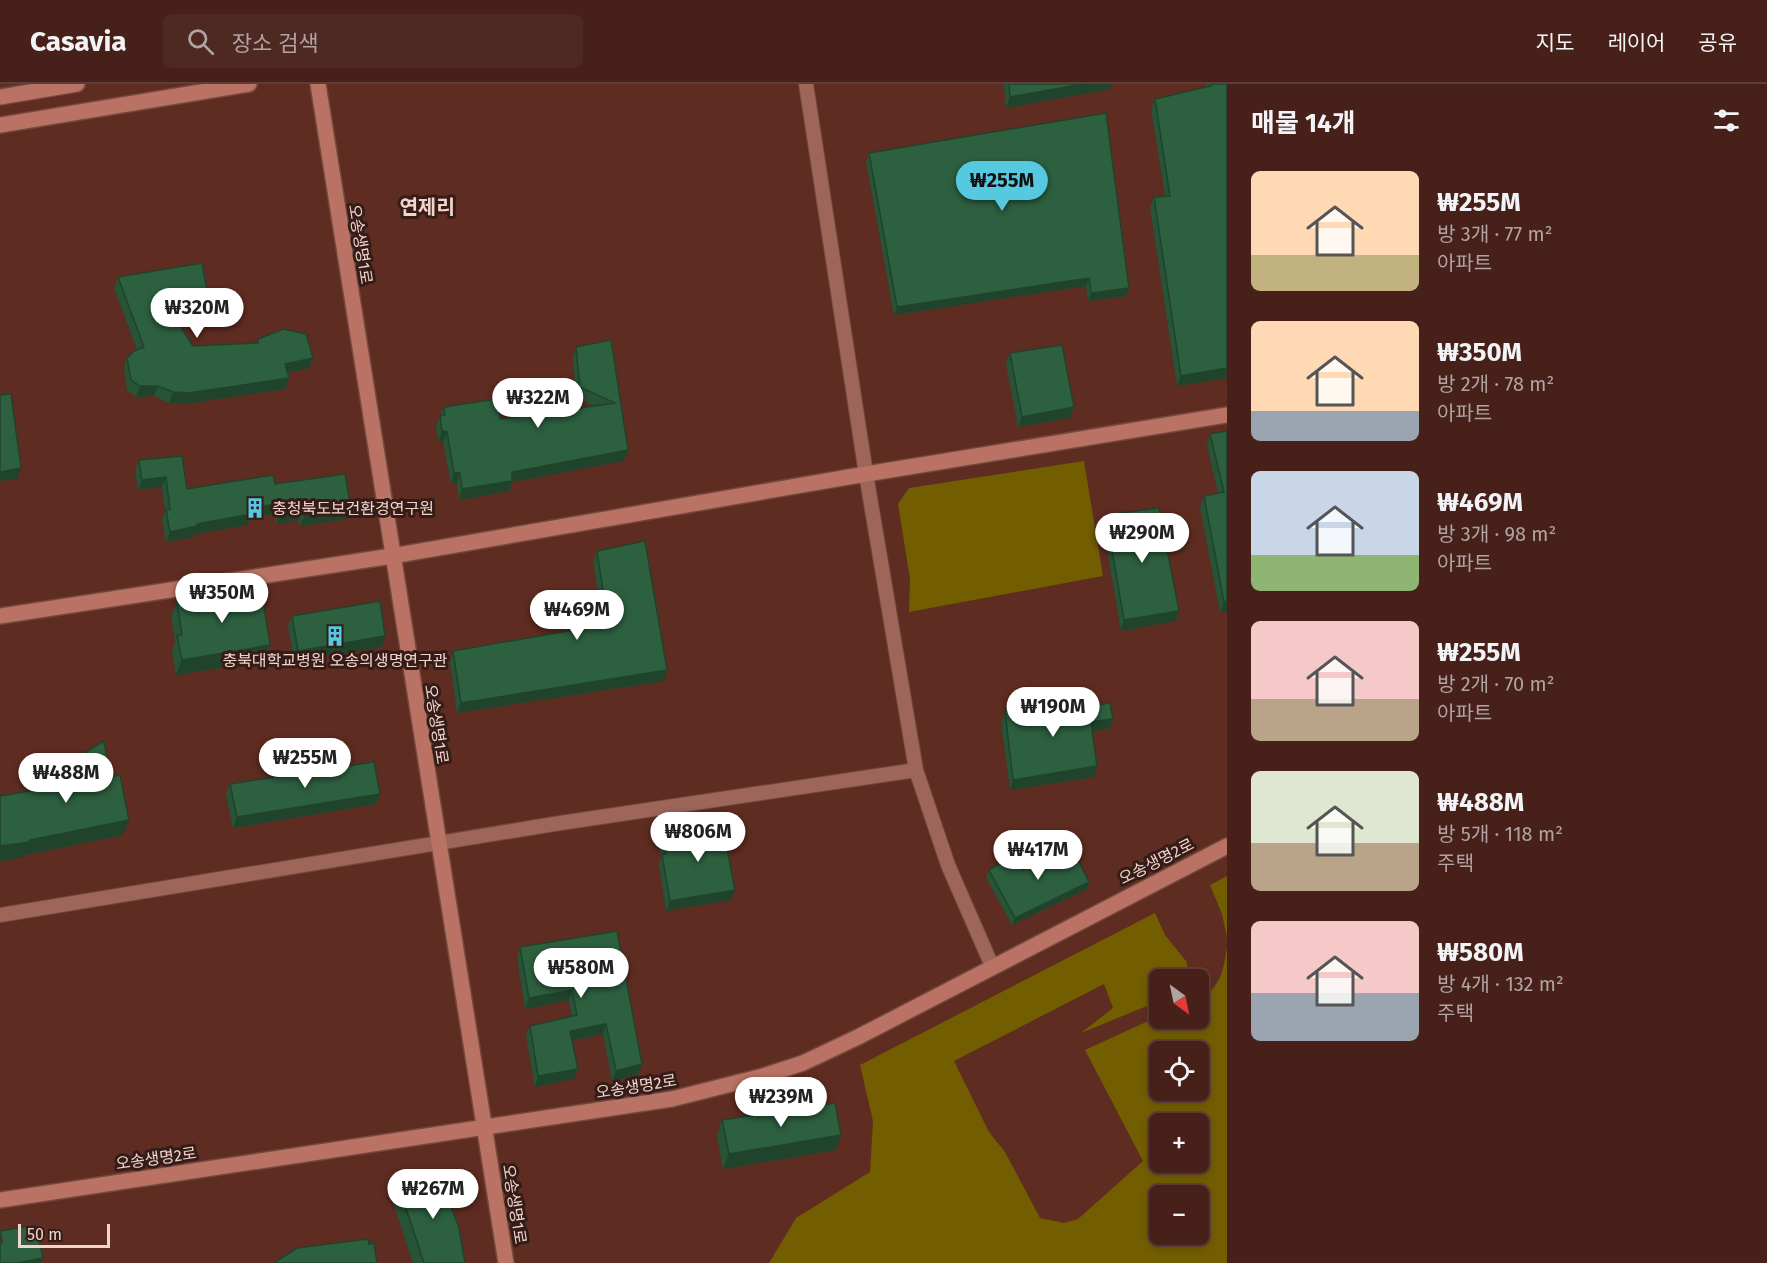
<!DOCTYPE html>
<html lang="ko">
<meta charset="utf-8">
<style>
body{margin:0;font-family:"Fira Sans","Noto Sans KR",sans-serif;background:#4e2922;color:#f1f3f6;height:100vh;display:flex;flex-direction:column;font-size:22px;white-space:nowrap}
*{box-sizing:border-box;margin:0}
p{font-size:20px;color:#b0a3a2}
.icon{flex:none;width:33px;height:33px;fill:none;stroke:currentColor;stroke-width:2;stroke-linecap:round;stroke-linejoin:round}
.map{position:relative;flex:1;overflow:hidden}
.side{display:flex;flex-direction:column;background:#472119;width:540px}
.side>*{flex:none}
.needle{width:39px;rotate:147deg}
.buttons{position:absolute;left:1149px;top:885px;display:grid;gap:12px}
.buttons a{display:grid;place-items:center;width:60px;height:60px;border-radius:9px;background:#472119;box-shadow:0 3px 9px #0003,0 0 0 2px #5f3e38;font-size:30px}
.scale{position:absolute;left:18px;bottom:15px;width:92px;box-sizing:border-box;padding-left:6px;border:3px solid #f4d3cb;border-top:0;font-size:16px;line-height:21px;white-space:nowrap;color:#f4d3cb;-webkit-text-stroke:4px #341d18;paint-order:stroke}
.price{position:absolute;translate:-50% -51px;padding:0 14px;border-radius:21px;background:#fff;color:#222;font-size:20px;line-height:39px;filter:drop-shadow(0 2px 3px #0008)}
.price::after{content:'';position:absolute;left:50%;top:36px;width:18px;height:14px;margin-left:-9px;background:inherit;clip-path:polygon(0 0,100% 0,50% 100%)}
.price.current{background:#56c9e1;color:#111}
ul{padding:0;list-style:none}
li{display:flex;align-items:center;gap:18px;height:150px;padding:0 24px}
li span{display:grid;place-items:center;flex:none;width:168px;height:120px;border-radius:9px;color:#555}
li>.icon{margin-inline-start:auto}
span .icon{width:72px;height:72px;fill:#fffc;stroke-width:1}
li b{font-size:26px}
h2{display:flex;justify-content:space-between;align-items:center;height:72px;padding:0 24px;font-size:26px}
header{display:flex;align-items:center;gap:36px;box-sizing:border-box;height:84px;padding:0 30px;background:#472119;border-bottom:2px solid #5f3e38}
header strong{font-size:28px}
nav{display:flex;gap:33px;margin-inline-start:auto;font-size:21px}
.search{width:420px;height:54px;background:#4e2922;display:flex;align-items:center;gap:15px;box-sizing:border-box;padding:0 21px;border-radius:9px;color:#b0a3a2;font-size:22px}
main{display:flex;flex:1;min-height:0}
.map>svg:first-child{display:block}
.green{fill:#725d01;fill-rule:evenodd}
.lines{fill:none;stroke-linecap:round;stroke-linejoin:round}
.street-casing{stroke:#74483f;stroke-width:16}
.secondary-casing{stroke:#74483f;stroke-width:18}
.street{stroke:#9e6559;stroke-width:14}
.secondary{stroke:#b97263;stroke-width:15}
.wall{fill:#275336}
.shaded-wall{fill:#20432c}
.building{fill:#2d603f;stroke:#20432c;stroke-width:1.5}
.labels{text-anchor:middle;stroke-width:6;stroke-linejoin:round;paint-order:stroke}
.street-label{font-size:16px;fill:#f4d3cb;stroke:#341d18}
.poi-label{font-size:16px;fill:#f4d3cb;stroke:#341d18;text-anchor:start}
.quarter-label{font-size:20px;font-weight:bold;fill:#f4d3cb;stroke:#341d18}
</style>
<header>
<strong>Casavia</strong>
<div class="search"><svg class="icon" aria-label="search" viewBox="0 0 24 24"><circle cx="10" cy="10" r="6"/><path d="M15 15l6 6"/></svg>장소 검색</div>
<nav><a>지도</a><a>레이어</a><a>공유</a></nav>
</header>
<main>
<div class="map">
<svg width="1227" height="1179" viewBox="0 0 1227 1179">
<rect width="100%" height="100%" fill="#5f2c21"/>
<path class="green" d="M1084,377L1103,492L909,528L910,495L898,420L909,404Z
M1227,792V854L1222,830L1210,801Z
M1155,829L1165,851L1186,877L1191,895L1160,896L1159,917L1081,949L1113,924L1104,900L954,977L989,1048L1005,1068L1040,1134L1064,1139L1078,1135L1143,1077L1085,966L1159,932L1160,934H1198L1199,914C1222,903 1223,886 1227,863V1179H769L796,1134L870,1088L873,1037L860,981ZM1160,968H1198V1006H1160ZM1160,1040H1198V1078H1160ZM1160,1112H1198V1150H1160Z"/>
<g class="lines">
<g class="street-casing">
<path id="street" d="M806,0L866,390L916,686L948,781L992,882
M0,831L554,740L916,686"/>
</g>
<g class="secondary-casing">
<path id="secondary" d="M318,0L506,1179
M0,13L77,0
M0,41L249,0
M0,532L392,472L866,390L1227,331
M0,1116L672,1015L763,992L803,979L858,953L1227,762"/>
</g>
<use href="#street" class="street"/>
<use href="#secondary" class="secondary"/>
</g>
<path class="wall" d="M1004,0H1112L1110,5L1006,24Z
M1205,0H1227V294L1177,302L1150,123L1154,113L1165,112L1151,25L1155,15L1206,3Z
M869,69L1129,204L1126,212L1088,217L1086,202L894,231L866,77Z
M118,193L209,219L205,229L175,234L193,262L257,259L258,255L313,274L309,284L287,289L289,294L285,305L185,320L169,319L154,312L136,313L127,306L124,284L127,274L137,266L114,204Z
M611,256L624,377L512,398L509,407L459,416L457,399L451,400L443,358H438L436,342L444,323L500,335L595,322L576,313L573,274L576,263Z
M1010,269L1070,334L1018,343L1006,280Z
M1227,347V527L1220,528L1200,423L1204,412L1218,410L1207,361L1210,350Z
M139,376L187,405L275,400L347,435L300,442L299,436L276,440L274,430L250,434L248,441L194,450L193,453L166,458L162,436L165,427L162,403L138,406L135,386Z
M1106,431L1176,537L1121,547L1103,442Z
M597,467L664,597L457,629L450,578L453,567L603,541L593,477Z
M177,518L270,561L264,577L176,591L172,567L175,557L171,533Z
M292,532L382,563L294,577L288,542Z
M1077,624L1113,635L1109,645L1093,647L1094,693L1010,706L1001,638L1005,627Z
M76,674L110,693L123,751L25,771L24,773L0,777V712L72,700L70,689Z
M230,700L376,720L233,744L226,711Z
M708,736L731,816L666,827L659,782L661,774L659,761L663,751L705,745Z
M989,786H1023L1089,798L1087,805L1012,841L986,794Z
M617,847L639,990L612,997L603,950L572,957L574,995L535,1003L526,952L530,942L572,933L569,916L525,925L517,874L520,863Z
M722,1036L841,1051L836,1066L723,1085L717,1052Z
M399,1103L465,1179H413L393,1118Z"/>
<path class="shaded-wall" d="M1083,0H1112L1110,5L1006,24L1010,13Z
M1089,194L1086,202L894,231L897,223Z
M1129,204L1126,212L1088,217L1091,209Z
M209,219L205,229L166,235L169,225Z
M313,274L309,284L282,290L285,280Z
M1227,284V294L1177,302L1181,292Z
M289,294L285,305L185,320L169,319L173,308Z
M140,302H158L154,312L136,313Z
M1074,323L1070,334L1018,343L1022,333Z
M442,347L447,348L443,358H438Z
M628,366L624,377L512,398L509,407L459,416L462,405L512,388Z
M21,384L17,395L0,397V388Z
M454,389H460L457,399L451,400Z
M166,393L162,403L138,406L142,396Z
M278,420L274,430L250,434L248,441L194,450L193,453L166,458L170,448L251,424Z
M351,424L347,435L300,442L304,432Z
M302,426L299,436L276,440L280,430Z
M1227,517V527L1220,528L1224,518Z
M1179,527L1176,537L1121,547L1124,536Z
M385,552L382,563L294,577L298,567Z
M270,561L264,577L176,591L182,576Z
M667,586L664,597L457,629L461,619Z
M1113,635L1109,645L1087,648L1091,638Z
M1097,682L1094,693L1010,706L1013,696Z
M380,710L376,720L233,744L237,733Z
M129,736L123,751L25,771L24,773L0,777V762Z
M1089,798L1087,805L1012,841L1015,834Z
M735,806L731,816L666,827L670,817Z
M572,906L569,916L525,925L529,914Z
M606,940L603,950L566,958L570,947Z
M642,980L639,990L612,997L616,987Z
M578,985L574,995L535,1003L538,992Z
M841,1051L836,1066L723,1085L729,1070Z
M43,1174L41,1179H17Z"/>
<path class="building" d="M1009,0H1083L1010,13Z
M1211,0H1227V284L1181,292L1154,113L1170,112L1155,15L1211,2Z
M1106,29L1129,204L1091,209L1089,194L897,223L869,69Z
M202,179L209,219L169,225L193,262L258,259V255L284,245L306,250L313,274L285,280L289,294L189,309L173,308L158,302H140L131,296L127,274L134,267L144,263L118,193Z
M611,256L628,366L512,388V397L462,405L460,389H454L447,348L442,347L440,332L445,331L444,323L497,315L500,335L615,319L580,303L576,263Z
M1062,261L1074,323L1022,333L1010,269Z
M11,310L21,384L0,388V311Z
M1227,347V517L1224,518L1204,412L1224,408L1210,350Z
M182,372L187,405L273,391L275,400L345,390L351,424L304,432L302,426L280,430L278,420L251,424L252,430L197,440V442L170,448L166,426L170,425L166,393L142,396L139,376Z
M1159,424L1179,527L1124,536L1106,431Z
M645,457L667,586L461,619L453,567L608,540L597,467Z
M261,504L270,561L182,576L177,552L182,551L177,518Z
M380,517L385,552L298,567L292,532Z
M1076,616L1077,624L1110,619L1113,635L1091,638L1097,682L1013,696L1005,627Z
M104,657L110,693L120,691L129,736L30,756V758L0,762V712L79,699L76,674Z
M374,678L380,710L237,733L230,700Z
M721,734L735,806L670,817L662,771L666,770L663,751L710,744L708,736Z
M1071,762L1089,798L1015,834L989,786L1014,770L1023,786Z
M617,847L642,980L616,987L606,940L570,947L578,985L538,992L530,942L577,931L572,906L529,914L520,863Z
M835,1019L841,1051L729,1070L722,1036Z
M438,1087L459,1144L465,1179H424L399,1103Z
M36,1141L43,1174L17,1179H0V1159L2,1158L0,1147Z
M368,1155L369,1160L374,1159L377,1179H274L297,1164Z"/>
<defs>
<g id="building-bare" transform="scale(1.62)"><path d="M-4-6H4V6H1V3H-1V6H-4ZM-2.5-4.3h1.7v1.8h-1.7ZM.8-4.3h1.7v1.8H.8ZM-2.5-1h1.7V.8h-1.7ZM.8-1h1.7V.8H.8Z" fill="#56c9e1" stroke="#341d18" stroke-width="2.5" paint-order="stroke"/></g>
</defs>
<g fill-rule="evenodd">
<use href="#building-bare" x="255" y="424"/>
<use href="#building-bare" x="335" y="552"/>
</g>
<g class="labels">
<g class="street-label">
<text transform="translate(361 160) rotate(81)" y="6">오송생명1로</text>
<text transform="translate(437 640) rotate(81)" y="6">오송생명1로</text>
<text transform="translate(1156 777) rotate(-27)" y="6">오송생명2로</text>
<text transform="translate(636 1002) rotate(-9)" y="6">오송생명2로</text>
<text transform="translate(156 1074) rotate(-8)" y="6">오송생명2로</text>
<text transform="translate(515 1120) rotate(81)" y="6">오송생명1로</text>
</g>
<g class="poi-label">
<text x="272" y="430">충청북도보건환경연구원</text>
<text x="335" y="582" text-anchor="middle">충북대학교병원 오송의생명연구관</text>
</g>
<g class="quarter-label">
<text x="427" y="130">연제리</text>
</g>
</g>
</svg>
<div class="buttons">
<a><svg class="needle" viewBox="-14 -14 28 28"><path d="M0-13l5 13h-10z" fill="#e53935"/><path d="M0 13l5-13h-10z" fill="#b0a3a2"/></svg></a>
<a><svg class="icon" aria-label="locate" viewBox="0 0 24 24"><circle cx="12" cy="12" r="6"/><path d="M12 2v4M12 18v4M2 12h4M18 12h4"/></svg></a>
<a>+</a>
<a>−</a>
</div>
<div class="scale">50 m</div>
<b class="price current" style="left:1002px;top:128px">₩255M</b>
<b class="price" style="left:197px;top:255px">₩320M</b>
<b class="price" style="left:538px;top:345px">₩322M</b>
<b class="price" style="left:1142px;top:480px">₩290M</b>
<b class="price" style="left:222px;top:540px">₩350M</b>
<b class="price" style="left:577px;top:557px">₩469M</b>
<b class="price" style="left:1053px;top:654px">₩190M</b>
<b class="price" style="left:305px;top:705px">₩255M</b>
<b class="price" style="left:66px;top:720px">₩488M</b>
<b class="price" style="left:698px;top:779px">₩806M</b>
<b class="price" style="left:1038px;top:797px">₩417M</b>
<b class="price" style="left:581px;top:915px">₩580M</b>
<b class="price" style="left:781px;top:1044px">₩239M</b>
<b class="price" style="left:433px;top:1136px">₩267M</b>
</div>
<section class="side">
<h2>매물 14개<svg class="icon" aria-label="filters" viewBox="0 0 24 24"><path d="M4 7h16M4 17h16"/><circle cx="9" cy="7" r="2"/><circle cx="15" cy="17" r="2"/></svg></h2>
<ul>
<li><span style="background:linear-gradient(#ffd9b3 70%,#c2b280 0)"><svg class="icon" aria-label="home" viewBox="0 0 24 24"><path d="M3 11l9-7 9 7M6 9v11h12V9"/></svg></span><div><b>₩255M</b><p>방 3개 · 77 m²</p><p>아파트</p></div></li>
<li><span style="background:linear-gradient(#ffd9b3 75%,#9aa5b1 0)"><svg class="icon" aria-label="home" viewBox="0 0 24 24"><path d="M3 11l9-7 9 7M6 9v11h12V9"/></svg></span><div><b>₩350M</b><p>방 2개 · 78 m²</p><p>아파트</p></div></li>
<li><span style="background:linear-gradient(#c9d6e8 70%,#8fb573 0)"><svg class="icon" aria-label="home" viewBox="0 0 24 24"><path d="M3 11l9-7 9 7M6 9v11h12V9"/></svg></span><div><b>₩469M</b><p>방 3개 · 98 m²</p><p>아파트</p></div></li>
<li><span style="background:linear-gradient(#f6c9c9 65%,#b9a48a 0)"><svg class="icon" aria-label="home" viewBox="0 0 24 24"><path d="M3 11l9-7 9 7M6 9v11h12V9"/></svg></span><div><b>₩255M</b><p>방 2개 · 70 m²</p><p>아파트</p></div></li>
<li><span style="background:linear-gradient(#dfe7d0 60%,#b9a48a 0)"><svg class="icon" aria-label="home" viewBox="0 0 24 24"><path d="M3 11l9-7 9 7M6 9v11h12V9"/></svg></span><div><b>₩488M</b><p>방 5개 · 118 m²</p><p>주택</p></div></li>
<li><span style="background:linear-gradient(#f6c9c9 60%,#9aa5b1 0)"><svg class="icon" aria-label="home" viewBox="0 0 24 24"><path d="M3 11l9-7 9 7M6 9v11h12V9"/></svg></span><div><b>₩580M</b><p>방 4개 · 132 m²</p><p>주택</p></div></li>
</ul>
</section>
</main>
